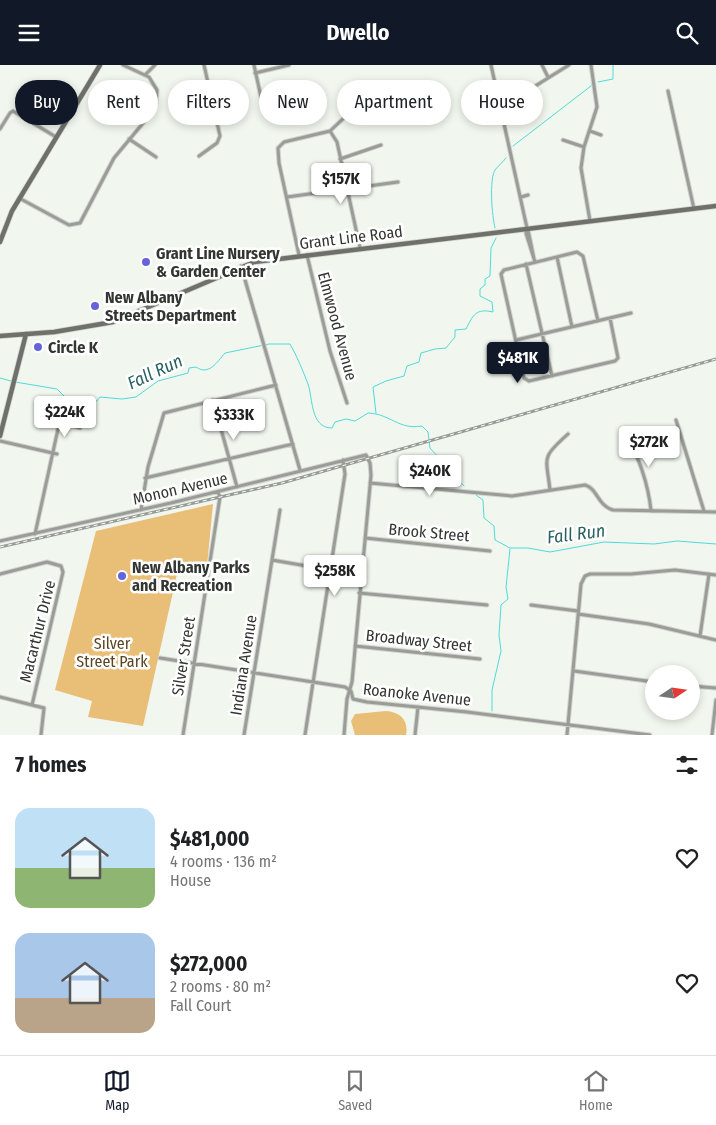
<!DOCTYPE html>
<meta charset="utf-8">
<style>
body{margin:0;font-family:"Fira Sans Condensed",sans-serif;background:#f2f2f2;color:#202124;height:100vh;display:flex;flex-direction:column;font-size:19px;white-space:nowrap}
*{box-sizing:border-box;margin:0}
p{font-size:16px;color:#757577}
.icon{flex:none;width:28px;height:28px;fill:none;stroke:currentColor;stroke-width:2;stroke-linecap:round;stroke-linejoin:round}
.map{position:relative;height:670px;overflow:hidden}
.drawer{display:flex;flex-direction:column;background:#fff;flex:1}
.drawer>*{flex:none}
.guide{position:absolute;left:15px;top:15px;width:686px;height:45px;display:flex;gap:10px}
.needle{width:32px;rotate:77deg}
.tools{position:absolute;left:645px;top:600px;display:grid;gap:10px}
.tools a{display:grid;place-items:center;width:55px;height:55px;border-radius:50%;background:#fff;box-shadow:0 2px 8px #0003;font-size:25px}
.price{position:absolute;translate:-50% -42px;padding:0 11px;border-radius:5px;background:#fff;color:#222;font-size:16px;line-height:32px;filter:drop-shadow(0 1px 2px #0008)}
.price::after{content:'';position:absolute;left:50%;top:30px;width:15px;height:11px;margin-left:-8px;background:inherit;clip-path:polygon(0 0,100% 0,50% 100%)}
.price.current{background:#111827;color:#fff}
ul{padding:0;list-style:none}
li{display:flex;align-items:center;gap:15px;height:125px;padding:0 15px}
li span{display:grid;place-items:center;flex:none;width:140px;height:100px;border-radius:15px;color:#555}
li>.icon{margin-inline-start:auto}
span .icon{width:60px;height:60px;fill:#fffc;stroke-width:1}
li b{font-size:21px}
h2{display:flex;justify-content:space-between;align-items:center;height:60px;padding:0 15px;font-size:21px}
.pill{padding:0 18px;border-radius:22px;background:#fff;box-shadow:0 2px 8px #0003;font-size:18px;line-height:45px}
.pill.current{background:#111827;color:#fff}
header{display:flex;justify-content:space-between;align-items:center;height:65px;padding:0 15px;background:#111827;color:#fff;font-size:22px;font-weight:700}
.dock{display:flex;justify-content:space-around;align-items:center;height:70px;border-top:1px solid #e0e0e0;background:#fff;font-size:14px;color:#757577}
.dock a{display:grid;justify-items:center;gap:2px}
.dock .current{color:#111827}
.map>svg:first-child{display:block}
.green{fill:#e9be77}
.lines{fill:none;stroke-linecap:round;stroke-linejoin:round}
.stream{stroke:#50dad9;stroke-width:1}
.street-casing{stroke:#cfd4cd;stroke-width:5}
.secondary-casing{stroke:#cfd4cd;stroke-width:6}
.street{stroke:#9b9b97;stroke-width:3}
.secondary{stroke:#70706b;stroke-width:4.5}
.rail-casing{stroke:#989c97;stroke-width:3}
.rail{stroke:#fff;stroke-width:1;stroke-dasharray:4;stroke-linecap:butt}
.poi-dot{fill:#6662db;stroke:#fff;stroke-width:2}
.labels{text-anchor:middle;stroke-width:5;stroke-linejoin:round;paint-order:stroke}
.street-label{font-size:16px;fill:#333532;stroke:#fff}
.poi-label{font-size:16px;font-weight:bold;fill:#333532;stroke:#fff;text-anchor:start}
.park-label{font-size:16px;fill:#5a4522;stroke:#fff}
.water-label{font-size:18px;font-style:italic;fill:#286160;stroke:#fff}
</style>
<header><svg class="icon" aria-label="menu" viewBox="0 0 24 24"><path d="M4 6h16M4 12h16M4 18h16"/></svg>Dwello<svg class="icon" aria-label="search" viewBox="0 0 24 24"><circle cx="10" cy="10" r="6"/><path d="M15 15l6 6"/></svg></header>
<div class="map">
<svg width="716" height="670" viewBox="0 0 716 670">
<rect width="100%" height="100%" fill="#f1f7ef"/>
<path class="green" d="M213,439L207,501L201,503L179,500L143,661L88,652L92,636L55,625L96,466Z
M386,646C400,647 409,655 406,670H355L351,656L355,649Z"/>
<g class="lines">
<path class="stream" d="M598,17L613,14V0
M513,81L591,21
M495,163C492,151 489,115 495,105C498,101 503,97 506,93
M0,313L11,316
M15,317L57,324L66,333V338L73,341L97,336L100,332L122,334L136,332L158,316L188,308L189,303L196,302C209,311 217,297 225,288L269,279H290C297,291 303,306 308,319C313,333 310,363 332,363L335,357L346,354L355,356L368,348C391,349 398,365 422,361L428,367L430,383L464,421
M376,348L373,322L386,316L404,311L407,301L419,297L421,288L435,284L446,283L455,272V265L466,264C473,250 476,243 493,247L492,237L480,231V224L485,220V214L490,211L491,183L496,173
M476,430L483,435L484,453L494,461L495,475L510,483H528L550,487L604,477L654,479L677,476L716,479
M492,646V625L501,586L499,570L501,540L508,534L506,522L510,484"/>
<g class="street-casing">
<path id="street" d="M254,0L264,46
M491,0L527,163L526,168L535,197
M542,0L548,12
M255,8L289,0
M146,9L155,0
M668,26L694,144
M475,41L524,28L569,0
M0,64L10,48L13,46L56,72
M330,66L337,77L360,183
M590,66L601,70
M129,74L156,92
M563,75L584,82
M199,91L217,78L220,71L204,0
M340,94L381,80
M287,132L398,117
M521,132L528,130
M19,133L69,160L80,158L114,93L144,57L156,38L157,25L149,12L123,0
M590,156L581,103L584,82L597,42L591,0
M528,165L534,194
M299,190L279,98L278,83L284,77L330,66L346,51L369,38
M307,190L330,286L347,338
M557,192L572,262
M526,199L552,311
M241,201L300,405
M598,256L583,191L577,187L504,205L501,209L524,313L529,316L615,296L618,293L610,253
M516,275L631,248
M213,335L237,422
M676,355L704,446
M623,371C639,385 649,425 651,446
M0,376L57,389
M145,413L293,379
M370,418L512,431L585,420C598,424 597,440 613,445L716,447
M550,425C546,391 541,393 568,369
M141,445L148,402L164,348L276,320
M35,469L58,364L65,359L80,363
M365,473L490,486
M0,476L171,438L366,390L370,398L371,410L352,617L347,634L344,670
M272,495L330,505
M0,509L47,497L61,501L63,507L32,640
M359,528L487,540
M531,540L578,546
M578,549L649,559L716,575
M700,571L709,509
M355,581L480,594
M160,593L345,622L351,626L353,634L367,637L467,647L650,670
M574,606L654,617
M691,621L716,623
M0,632L44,643L41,670
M183,670L220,432L218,427
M244,670L280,445
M305,670L345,409L343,395
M415,670L418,642
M567,670L581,519L585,511L590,509H631L675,505L716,510
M712,670L716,635"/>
</g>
<g class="secondary-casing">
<path id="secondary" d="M0,177L12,146L100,0
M0,271L54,267L113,257L254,197L716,141
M0,371L26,269"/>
</g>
<use href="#street" class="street"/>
<use href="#secondary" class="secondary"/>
<g class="rail-casing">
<path id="rail" d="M0,482L282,418L716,294"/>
</g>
<use href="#rail" class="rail"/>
</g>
<g class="poi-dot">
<circle cx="146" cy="197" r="5"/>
<circle cx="95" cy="241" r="5"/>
<circle cx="38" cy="282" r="5"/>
<circle cx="122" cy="511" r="5"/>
</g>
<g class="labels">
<g class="street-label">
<text transform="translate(351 172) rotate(-7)" y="6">Grant Line Road</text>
<text transform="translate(338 261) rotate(75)" y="6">Elmwood Avenue</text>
<text transform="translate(180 423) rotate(-13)" y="6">Monon Avenue</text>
<text transform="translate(429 467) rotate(5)" y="6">Brook Street</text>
<text transform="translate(37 566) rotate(-76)" y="6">Macarthur Drive</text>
<text transform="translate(419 575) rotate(6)" y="6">Broadway Street</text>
<text transform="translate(183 591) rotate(-81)" y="6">Silver Street</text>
<text transform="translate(243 600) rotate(-81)" y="6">Indiana Avenue</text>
<text transform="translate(417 629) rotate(6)" y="6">Roanoke Avenue</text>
</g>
<g class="poi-label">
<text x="156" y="194">Grant Line Nursery<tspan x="156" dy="18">&amp; Garden Center</tspan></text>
<text x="105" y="238">New Albany<tspan x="105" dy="18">Streets Department</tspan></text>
<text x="48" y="288">Circle K</text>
<text x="132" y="508">New Albany Parks<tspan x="132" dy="18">and Recreation</tspan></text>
</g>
<g class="park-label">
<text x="112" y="584">Silver<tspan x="112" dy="18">Street Park</tspan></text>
</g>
<g class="water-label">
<text transform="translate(155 307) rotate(-25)" y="6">Fall Run</text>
<text transform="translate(576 469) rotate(-7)" y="6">Fall Run</text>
</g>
</g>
</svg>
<div class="tools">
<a><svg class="needle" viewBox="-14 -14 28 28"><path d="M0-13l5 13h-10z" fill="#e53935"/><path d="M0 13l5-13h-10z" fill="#757577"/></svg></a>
</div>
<b class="price" style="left:341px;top:140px">$157K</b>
<b class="price current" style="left:518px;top:319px">$481K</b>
<b class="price" style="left:65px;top:373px">$224K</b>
<b class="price" style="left:234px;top:376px">$333K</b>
<b class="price" style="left:649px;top:403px">$272K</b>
<b class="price" style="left:430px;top:432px">$240K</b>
<b class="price" style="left:335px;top:532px">$258K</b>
<div class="guide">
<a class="pill current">Buy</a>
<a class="pill">Rent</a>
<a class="pill">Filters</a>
<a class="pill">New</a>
<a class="pill">Apartment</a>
<a class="pill">House</a>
</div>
</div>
<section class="drawer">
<h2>7 homes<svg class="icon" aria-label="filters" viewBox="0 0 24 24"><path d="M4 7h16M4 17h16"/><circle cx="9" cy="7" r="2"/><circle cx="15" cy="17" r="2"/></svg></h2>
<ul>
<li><span style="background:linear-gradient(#bfe0f5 60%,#8fb573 0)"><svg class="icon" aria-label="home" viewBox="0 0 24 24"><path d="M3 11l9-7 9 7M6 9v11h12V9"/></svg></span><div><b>$481,000</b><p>4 rooms · 136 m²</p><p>House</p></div><svg class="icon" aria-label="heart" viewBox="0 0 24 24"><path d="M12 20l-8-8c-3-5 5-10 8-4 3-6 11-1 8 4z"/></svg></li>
<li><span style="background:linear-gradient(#a9c7e8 65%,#b9a48a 0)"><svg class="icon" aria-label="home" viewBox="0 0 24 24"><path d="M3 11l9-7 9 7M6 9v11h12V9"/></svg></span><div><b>$272,000</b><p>2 rooms · 80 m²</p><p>Fall Court</p></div><svg class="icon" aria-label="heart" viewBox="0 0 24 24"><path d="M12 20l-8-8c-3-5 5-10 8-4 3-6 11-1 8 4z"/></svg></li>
</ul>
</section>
<nav class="dock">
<a class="current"><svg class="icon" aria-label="map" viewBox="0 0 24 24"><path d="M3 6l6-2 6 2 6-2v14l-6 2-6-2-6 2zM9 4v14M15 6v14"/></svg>Map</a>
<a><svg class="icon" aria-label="saved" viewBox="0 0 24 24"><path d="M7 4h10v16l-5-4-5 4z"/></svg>Saved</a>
<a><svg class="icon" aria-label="home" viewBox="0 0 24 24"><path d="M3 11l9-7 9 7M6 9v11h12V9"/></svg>Home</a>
</nav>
